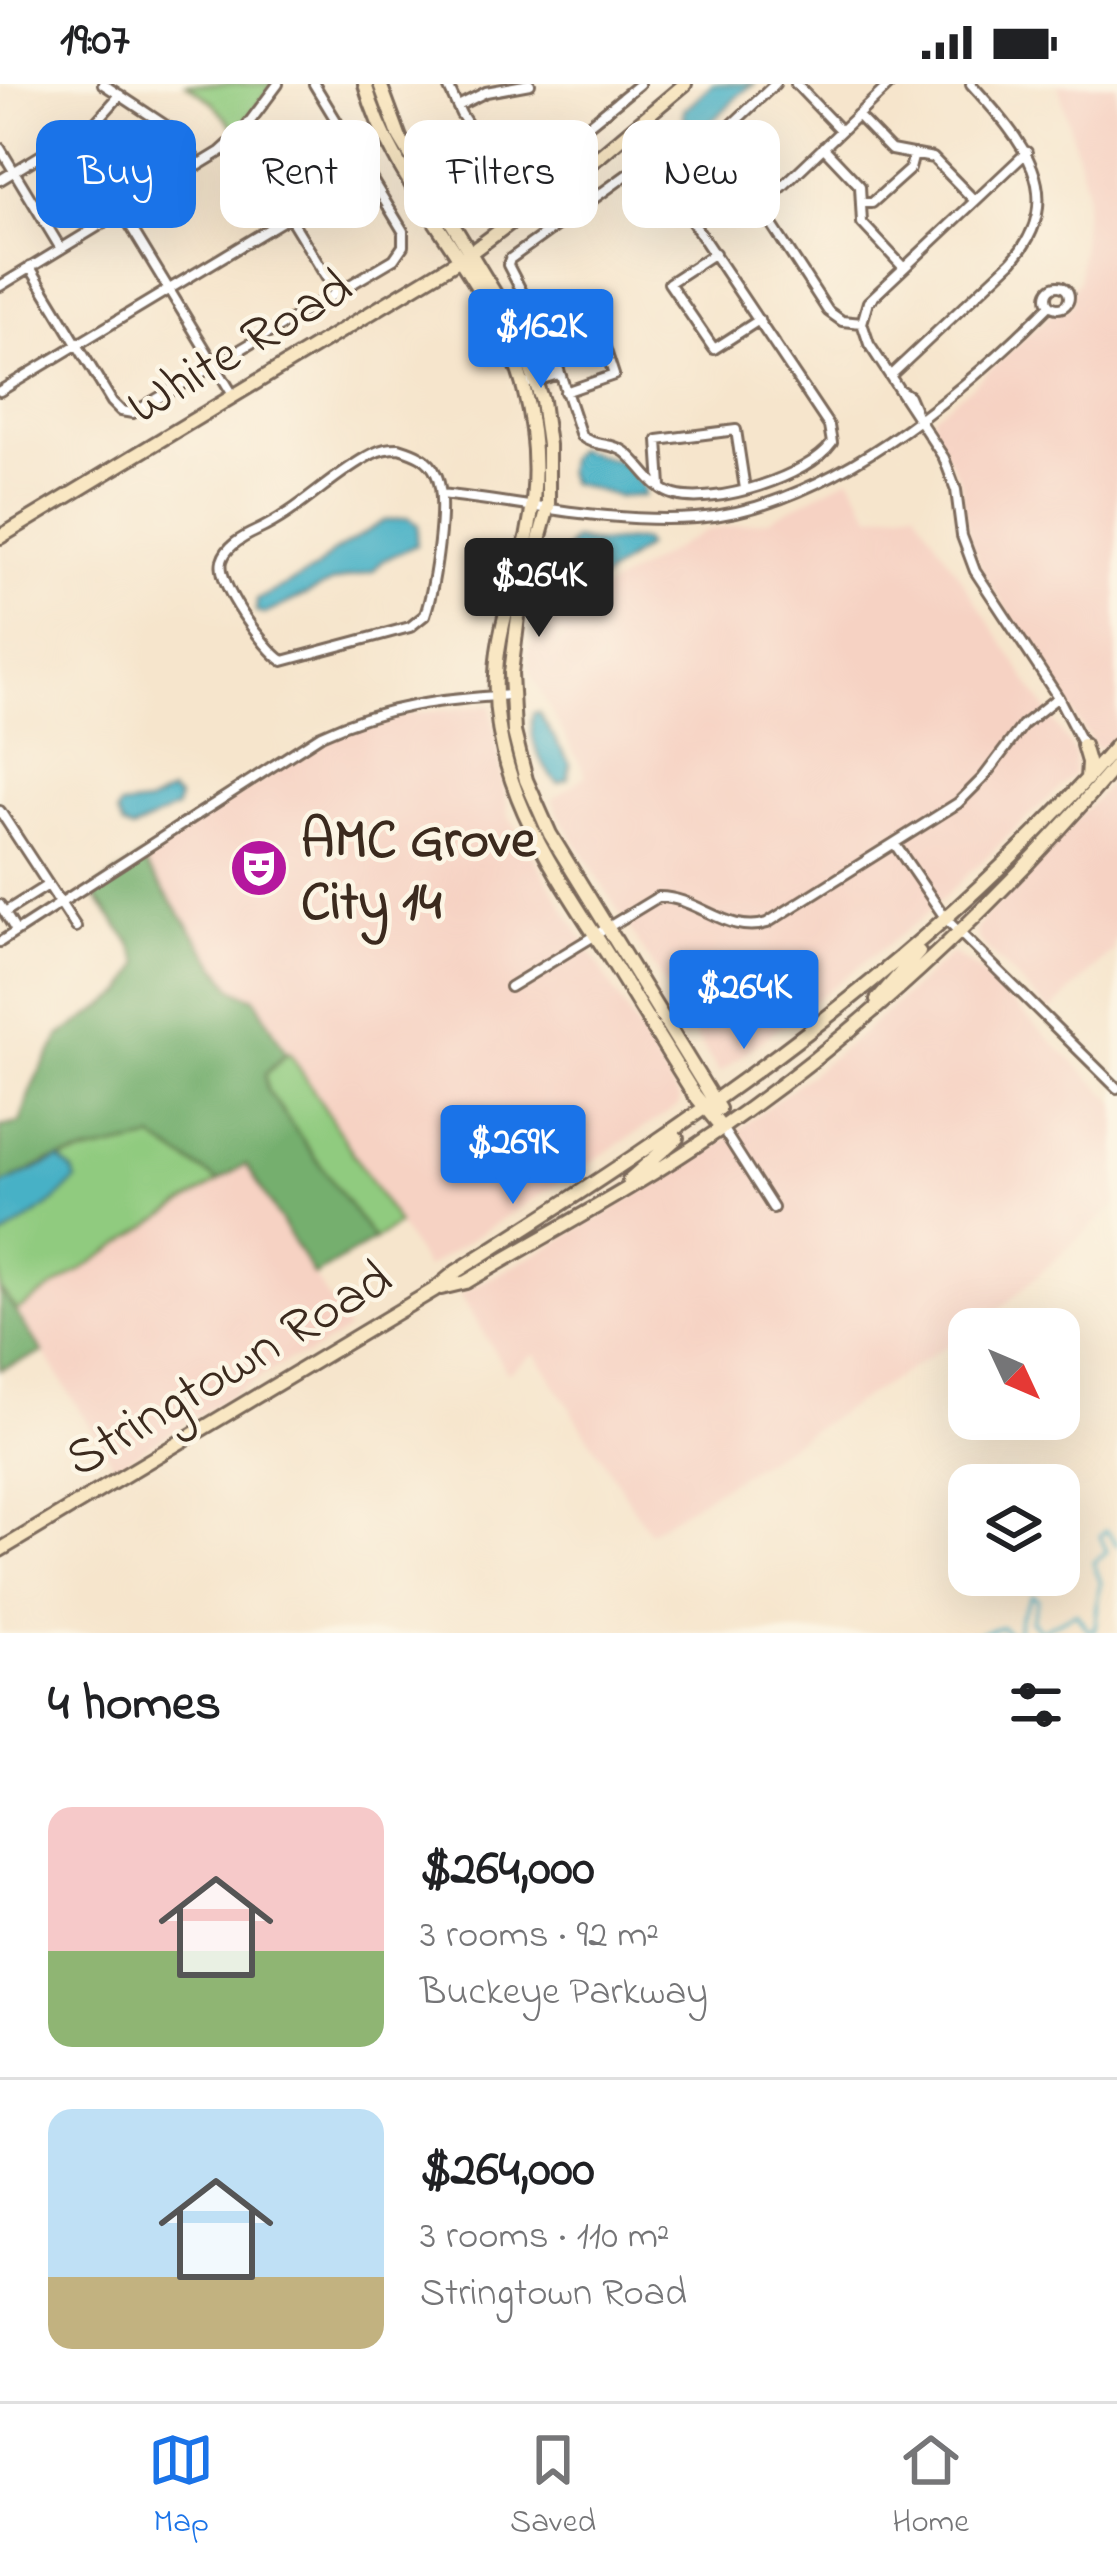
<!DOCTYPE html>
<meta charset="utf-8">
<style>
body{margin:0;font-family:"Indie Flower",sans-serif;background:#f2f2f2;color:#202124;height:100vh;display:flex;flex-direction:column;font-size:45px;white-space:nowrap}
*{box-sizing:border-box;margin:0}
p{font-size:39px;color:#757577}
.icon{flex:none;width:66px;height:66px;fill:none;stroke:currentColor;stroke-width:2;stroke-linecap:round;stroke-linejoin:round}
.map{position:relative;height:1549px;overflow:hidden}
.side{display:flex;flex-direction:column;background:#fff;flex:1}
.side>*{flex:none}
.hud{position:absolute;left:36px;top:36px;width:1047px;height:108px;display:flex;gap:24px}
.needle{width:78px;rotate:134deg}
.controls{position:absolute;left:948px;top:1224px;display:grid;gap:24px}
.controls a{display:grid;place-items:center;width:132px;height:132px;border-radius:24px;background:#fff;box-shadow:0 12px 48px #0002;font-size:60px}
.price{position:absolute;translate:-50% -102px;padding:0 27px;border-radius:12px;background:#1a73e8;color:#fff;font-size:39px;line-height:78px;filter:drop-shadow(0 3px 6px #0008)}
.price::after{content:'';position:absolute;left:50%;top:72px;width:36px;height:27px;margin-left:-18px;background:inherit;clip-path:polygon(0 0,100% 0,50% 100%)}
.price.selected{background:#222;color:#fff}
ul{padding:0;list-style:none}
li{display:flex;align-items:center;gap:36px;height:300px;padding:0 48px}
li+li{border-top:3px solid #e0e0e0}
li span{display:grid;place-items:center;flex:none;width:336px;height:240px;border-radius:24px;color:#555}
li>.icon{margin-inline-start:auto}
span .icon{width:144px;height:144px;fill:#fffc;stroke-width:1}
li b{font-size:51px}
h2{display:flex;justify-content:space-between;align-items:center;height:144px;padding:0 48px;font-size:51px}
.chip{padding:0 42px;border-radius:24px;background:#fff;box-shadow:0 12px 48px #0002;font-size:42px;line-height:108px}
.chip.selected{background:#1a73e8;color:#fff}
.status{display:flex;justify-content:space-between;align-items:center;height:84px;padding:0 60px;background:#fff;direction:ltr}
.status svg{height:33px;fill:currentColor}
.dock{display:flex;justify-content:space-around;align-items:center;height:168px;border-top:3px solid #e0e0e0;background:#fff;font-size:33px;color:#757577}
.dock a{display:grid;justify-items:center;gap:6px}
.dock .selected{color:#1a73e8}
.map>svg:first-child{display:block}
.built{fill:#f6d2c3}
.green{fill:#90cb7f;stroke:#667a4e;stroke-width:3}
.forest{fill:#74af6e;stroke:#586c46;stroke-width:3}
.water{fill:#47b1c6;stroke:#416e72;stroke-width:3}
.lines{fill:none;stroke-linecap:round;stroke-linejoin:round}
.stream{stroke:#47b1c6;stroke-width:3}
.street-casing{stroke:#7c6b5b;stroke-width:14}
.secondary-casing{stroke:#7c6b5b;stroke-width:18}
.street{stroke:#fff;stroke-width:8}
.secondary{stroke:#f9e7c3;stroke-width:12}
.labels{text-anchor:middle;stroke-width:9;stroke-linejoin:round;paint-order:stroke}
.street-label{font-size:54px;fill:#3b2a1e;stroke:#fcf5e5}
.poi-label{font-size:54px;font-weight:bold;fill:#3b2a1e;stroke:#fcf5e5;text-anchor:start}
</style>
<div class="status"><b>19:07</b><svg viewBox="0 0 49 12"><path d="M0 12V9h3v3zM5 12V6h3v6zM10 12V3h3v9zM15 12V0h3v12zM26 1h20v11H26zM47 4h2v5h-2z"/></svg></div>
<div class="map">
<svg width="1117" height="1549" viewBox="0 0 1117 1549">
<rect width="100%" height="100%" fill="#fcf5e5"/>
<filter id="ink" filterUnits="userSpaceOnUse"><feTurbulence type="fractalNoise" baseFrequency=".00833" numOctaves="2"/><feDisplacementMap in="SourceGraphic" scale="24" xChannelSelector="R" yChannelSelector="G"/><feConvolveMatrix kernelMatrix="1 2 1 2 8 2 1 2 1" color-interpolation-filters="sRGB"/></filter>
<filter id="wash" filterUnits="userSpaceOnUse"><feTurbulence type="fractalNoise" baseFrequency=".004" numOctaves="4" result="noise"/><feDisplacementMap in="SourceGraphic" scale="48" xChannelSelector="R" yChannelSelector="G"/><feGaussianBlur stdDeviation="2.7" result="paint"/><feColorMatrix in="noise" values="0 0 0 0 0 0 0 0 0 0 0 0 0 0 0 0 0 1.4 0 .05"/><feComposite in="paint" operator="in"/></filter>
<g filter="url(#wash)">
<rect width="100%" height="100%" fill="#f6e5cc"/>
<path class="built" d="M1058,0H1117V650L1107,662L1095,664L983,489L969,454L960,397L932,342L934,331L971,303L1053,228L1068,224L1073,219L1072,206L1079,196L1086,104Z
M850,393L871,431L915,424L1075,670L1074,690L920,836L719,989L559,731L553,715L586,691L532,592L528,566L538,544L705,447L769,436Z
M491,621L508,731L680,1016L678,1022L426,1184L255,914L233,905L141,774L327,654L370,634Z
M1117,692V855L1112,860L1116,864L1050,928L979,857L976,846L984,833Z
M952,869L980,888L1117,1020V1120L988,1236L649,1448L535,1269L507,1289L460,1210L544,1166L708,1069L858,953Z
M246,1079L347,1246L307,1271L290,1275L115,1383L18,1227Z"/>
<path class="green" d="M186,0H274L238,48L211,17Z
M289,968L398,1140L374,1156L267,1006L265,991Z
M154,1055L219,1097L17,1227L0,1205V1155L55,1117L73,1087L59,1075Z"/>
<path class="forest" d="M141,774L233,905L255,914L286,969L265,991L267,1006L374,1156L314,1192L246,1080L219,1097L154,1055L49,1077L0,1102V1043L20,1039L36,994L61,951L124,909L140,880L130,858L92,808Z
M0,1205L43,1269L0,1285Z"/>
<path class="water" d="M712,0H755C731,11 721,39 694,45L684,34V26Z
M576,365L622,378L644,403V412H617L570,399C565,387 563,375 576,365Z
M408,434L418,441L416,461L382,477L373,487L333,498L265,530L256,528L257,516L315,486L331,470L384,437Z
M574,455C601,464 617,453 643,457L646,462L584,509L553,521L551,512C563,494 559,470 574,455Z
M538,628L570,680L568,695L558,699C540,682 528,654 533,629Z
M170,708L178,714L176,724L132,746L123,742L117,730L120,723L148,720Z
M59,1075L73,1087L76,1096L55,1117L0,1155V1102Z"/>
<g class="lines">
<path class="stream" d="M979,1549L1002,1543L1008,1549
M1017,1549L1019,1535L1032,1511L1038,1515L1031,1537L1040,1546L1076,1529L1087,1545L1094,1546C1099,1529 1095,1515 1101,1499L1093,1478L1107,1468L1100,1452L1106,1446L1117,1461"/>
</g>
</g>
<g filter="url(#ink)">
<g class="lines">
<g class="street-casing">
<path id="street" d="M103,0L171,45L200,81
M447,0L461,30L504,96L522,95L639,0
M775,0L723,49L720,61L828,227L842,237L862,239
M796,0L840,46
M458,22L486,8L530,0
M857,31L891,66L933,74L975,117
M236,54L253,73L336,209
M823,63L860,102L862,139L904,184
M0,64L61,165
M1027,68L868,218L862,239L869,260L944,374L956,406L962,452L975,487L1058,613L1083,661
M639,82L657,85L829,342L832,359C808,393 715,422 675,411C652,405 642,381 625,368C612,358 594,363 581,352L553,268L508,181L510,175Z
M0,96L96,38L120,11
M861,119H872L910,85L914,70
M760,124L890,0
M122,128L233,311
M715,169L669,199L714,265L759,236
M30,183L112,318L121,327L133,329L394,175L403,162V147L314,0
M1047 213a11 11 0 1 1 22 0a11 11 0 1 1-22 0Z
M0,202L220,68L242,48L278,0
M536,232L579,217L592,224L614,291L565,308
M891,291L1012,177C1072,109 1018,52 971,0
M523,301L558,290
M0,307L289,133
M901,307L909,312L918,333
M399,364C415,369 429,374 436,390C449,415 434,504 425,531L410,543L283,577C265,566 216,499 222,477C226,462 243,453 256,447C300,427 331,391 372,370C381,365 388,364 399,364Z
M661,402L658,356L736,346L745,405
M441,410C524,419 613,440 696,434C826,425 962,310 1050,221
M0,727L76,843
M894,759L946,835L1117,1004
M0,821L16,847
M5,828L48,801
M0,858L321,651C383,622 444,615 511,611
M510,903L658,813C697,812 728,852 767,839L958,719L983,694L1023,641L1058,613
M722,1044L773,1124"/>
</g>
<g class="secondary-casing">
<path id="secondary" d="M365,0C396,112 494,193 524,305C536,351 538,401 528,449C517,497 498,540 496,590C491,699 552,784 608,871C637,917 665,964 694,1010L722,1044
M380,0L400,54L517,246L542,317L548,361V423L518,533L511,589L514,648L526,696L550,750L719,1025
M0,453L470,169L601,71L685,0
M1083,661L1088,678L1087,695
M877,916L919,868
M629,1096L677,1054
M441,1204L466,1198C549,1149 636,1103 716,1048C866,945 998,819 1117,680
M0,1466L434,1206L457,1187C699,1035 928,879 1117,661"/>
</g>
<use href="#street" class="street"/>
<use href="#secondary" class="secondary"/>
</g>
</g>
<defs>
<g id="theatre-disc" transform="scale(3)"><circle r="9.5" fill="#b5179e" stroke="#fcf5e5"/><path d="M-5-5.5Q0-4 5-5.5V0Q5 5 0 6Q-5 5-5 0ZM-3.3-2.5H-1v1.5H-3.3ZM1-2.5H3.3v1.5H1ZM-2.8 1Q0 5.5 2.8 1Z" fill="#fff"/></g>
</defs>
<g fill-rule="evenodd">
<use href="#theatre-disc" x="259" y="784"/>
</g>
<g class="labels">
<g class="street-label">
<text transform="translate(238 260) rotate(-31)" y="19">White Road</text>
<text transform="translate(227 1282) rotate(-31)" y="19">Stringtown Road</text>
</g>
<g class="poi-label">
<text x="301" y="772">AMC Grove<tspan x="301" dy="62">City 14</tspan></text>
</g>
</g>
</svg>
<div class="controls">
<a><svg class="needle" viewBox="-14 -14 28 28"><path d="M0-13l5 13h-10z" fill="#e53935"/><path d="M0 13l5-13h-10z" fill="#757577"/></svg></a>
<a><svg class="icon" aria-label="layers" viewBox="0 0 24 24"><path d="M12 4l9 5-9 5-9-5zM3 14l9 5 9-5"/></svg></a>
</div>
<b class="price" style="left:541px;top:307px">$162K</b>
<b class="price selected" style="left:539px;top:556px">$264K</b>
<b class="price" style="left:744px;top:968px">$264K</b>
<b class="price" style="left:513px;top:1123px">$269K</b>
<div class="hud">
<a class="chip selected">Buy</a>
<a class="chip">Rent</a>
<a class="chip">Filters</a>
<a class="chip">New</a>
</div>
</div>
<section class="side">
<h2>4 homes<svg class="icon" aria-label="filters" viewBox="0 0 24 24"><path d="M4 7h16M4 17h16"/><circle cx="9" cy="7" r="2"/><circle cx="15" cy="17" r="2"/></svg></h2>
<ul>
<li><span style="background:linear-gradient(#f6c9c9 60%,#8fb573 0)"><svg class="icon" aria-label="home" viewBox="0 0 24 24"><path d="M3 11l9-7 9 7M6 9v11h12V9"/></svg></span><div><b>$264,000</b><p>3 rooms · 92 m²</p><p>Buckeye Parkway</p></div></li>
<li><span style="background:linear-gradient(#bfe0f5 70%,#c2b280 0)"><svg class="icon" aria-label="home" viewBox="0 0 24 24"><path d="M3 11l9-7 9 7M6 9v11h12V9"/></svg></span><div><b>$264,000</b><p>3 rooms · 110 m²</p><p>Stringtown Road</p></div></li>
</ul>
</section>
<nav class="dock">
<a class="selected"><svg class="icon" aria-label="map" viewBox="0 0 24 24"><path d="M3 6l6-2 6 2 6-2v14l-6 2-6-2-6 2zM9 4v14M15 6v14"/></svg>Map</a>
<a><svg class="icon" aria-label="saved" viewBox="0 0 24 24"><path d="M7 4h10v16l-5-4-5 4z"/></svg>Saved</a>
<a><svg class="icon" aria-label="home" viewBox="0 0 24 24"><path d="M3 11l9-7 9 7M6 9v11h12V9"/></svg>Home</a>
</nav>
